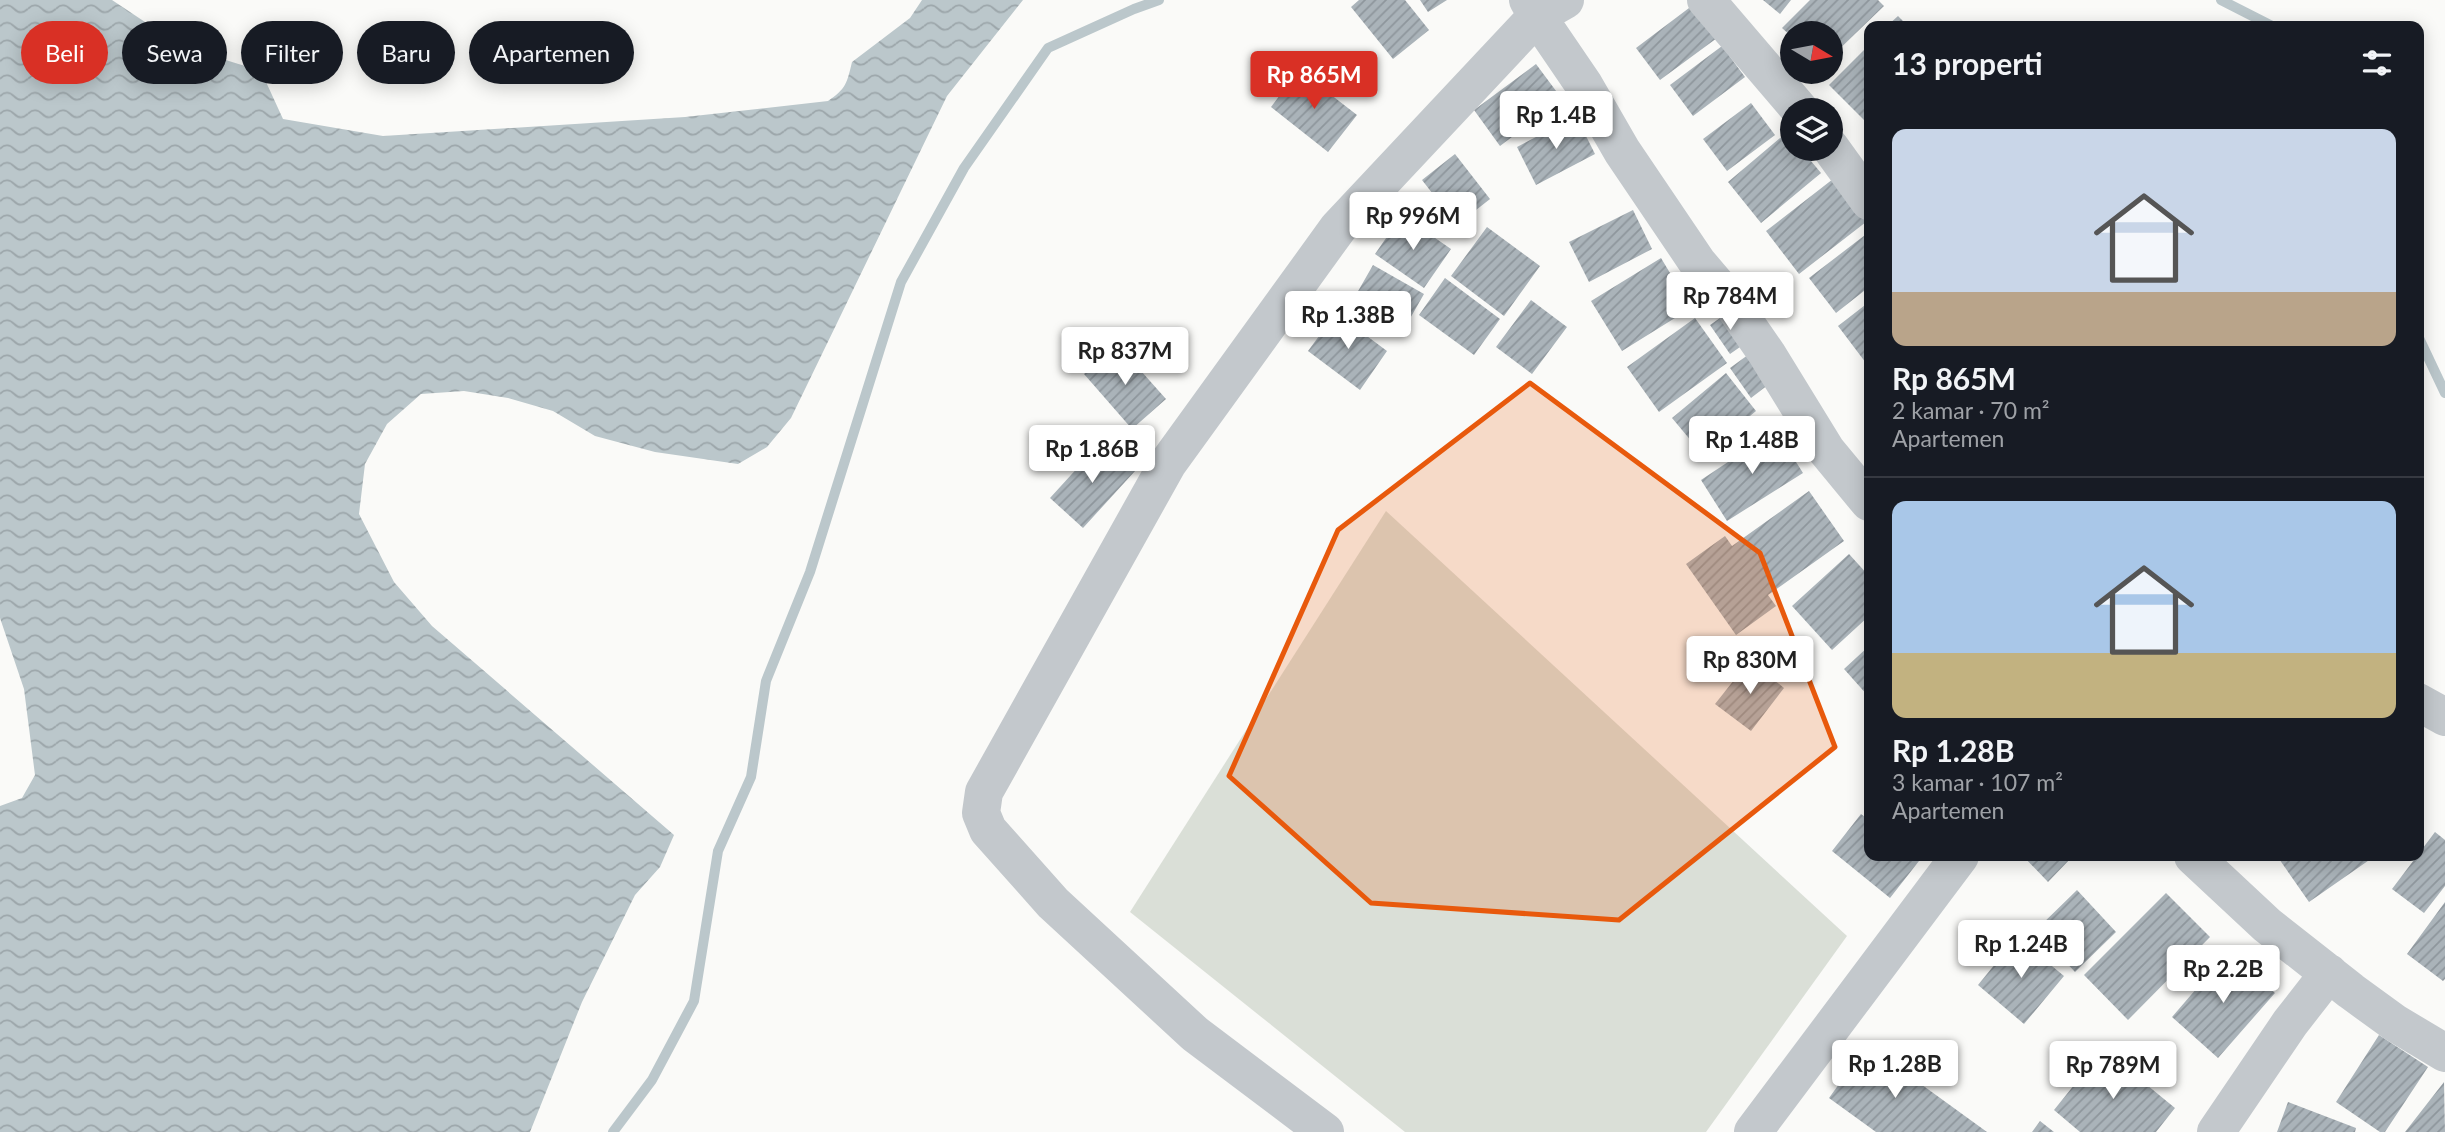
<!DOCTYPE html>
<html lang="id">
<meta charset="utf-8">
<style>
body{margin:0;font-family:Lato,sans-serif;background:#242831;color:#f1f3f6;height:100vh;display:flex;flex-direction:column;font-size:26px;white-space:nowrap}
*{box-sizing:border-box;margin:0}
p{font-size:23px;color:#9ea1a6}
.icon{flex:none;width:38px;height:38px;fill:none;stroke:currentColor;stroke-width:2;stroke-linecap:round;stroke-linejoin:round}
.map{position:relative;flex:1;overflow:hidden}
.side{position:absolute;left:1864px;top:21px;width:560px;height:840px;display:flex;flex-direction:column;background:#171b24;border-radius:14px;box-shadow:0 4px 18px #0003}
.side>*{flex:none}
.top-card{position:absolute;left:21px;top:21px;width:665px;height:63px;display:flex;gap:14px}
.needle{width:46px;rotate:100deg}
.tools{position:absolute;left:1780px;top:21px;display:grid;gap:14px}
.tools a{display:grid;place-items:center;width:63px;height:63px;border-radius:50%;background:#171b24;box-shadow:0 4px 18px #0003;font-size:35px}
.price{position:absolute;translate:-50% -60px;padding:0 16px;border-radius:7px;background:#fff;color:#222;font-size:23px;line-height:46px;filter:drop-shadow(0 2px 4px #0008)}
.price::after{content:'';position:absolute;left:50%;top:42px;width:21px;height:16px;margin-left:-10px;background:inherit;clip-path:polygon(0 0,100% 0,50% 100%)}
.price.selected{background:#d93025;color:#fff}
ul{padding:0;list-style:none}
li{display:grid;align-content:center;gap:14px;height:371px;padding:0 28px}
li+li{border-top:2px solid #363941}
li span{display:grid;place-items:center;height:217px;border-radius:14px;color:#555}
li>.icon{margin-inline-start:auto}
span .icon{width:126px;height:126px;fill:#fffc;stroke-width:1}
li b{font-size:30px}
h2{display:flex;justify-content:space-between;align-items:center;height:84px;padding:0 28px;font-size:30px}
.tag{padding:0 24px;border-radius:32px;background:#171b24;box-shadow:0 4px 18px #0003;font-size:24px;line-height:63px}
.tag.selected{background:#d93025;color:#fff}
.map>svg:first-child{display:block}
.pitch{fill:#dadfd7}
.water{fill:url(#water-waves)}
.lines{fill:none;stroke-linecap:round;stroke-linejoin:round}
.stream{stroke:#bbc7cb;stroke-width:10}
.building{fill:url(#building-hatch)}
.minor{stroke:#c3c8cc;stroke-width:38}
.marked{fill:#e8590c;fill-opacity:0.2;stroke:#e8590c;stroke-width:5;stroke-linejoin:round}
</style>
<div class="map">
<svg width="2445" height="1132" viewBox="0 0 2445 1132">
<defs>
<pattern id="water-waves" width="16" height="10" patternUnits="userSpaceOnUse" patternTransform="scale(1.75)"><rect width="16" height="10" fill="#bbc7cb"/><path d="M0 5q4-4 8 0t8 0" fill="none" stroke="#9ca6aa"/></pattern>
<pattern id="building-hatch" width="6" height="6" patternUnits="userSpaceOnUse" patternTransform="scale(1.75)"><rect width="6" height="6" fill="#aab3b9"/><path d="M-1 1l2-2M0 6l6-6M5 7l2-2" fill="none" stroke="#8e969c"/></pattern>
</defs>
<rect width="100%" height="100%" fill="#fafaf8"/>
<path class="pitch" d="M1386,511L1847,936L1706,1132H1405L1130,912Z"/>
<path class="water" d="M0,0H112L181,46L261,71L283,119L383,136L685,117L828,101C846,89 847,83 852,62L910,18L922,0H1023L947,96L791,418L767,447L738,464L655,452L595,436L553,411L508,398L464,391L421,394L387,424L365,464L359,514L394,582L432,626L674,835L660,867L635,895L582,1002L530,1132H0V806L22,798L35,775L24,689L0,618Z"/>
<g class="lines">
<path class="stream" d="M2221,0L2272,26
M2418,336L2445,393
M613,1132L652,1080L694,1001L718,851L751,777L766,681L810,572L901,282L964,168L1048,48L1134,9L1159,0"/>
</g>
<path class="building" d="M1359,0H1405L1429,30L1393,59L1351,7Z
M1420,0H1447L1428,12Z
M1763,0H1791L1780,14Z
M1810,0H1878L1884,6L1830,58V33H1792V37L1782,28Z
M1693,5L1717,38L1660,80L1636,48Z
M1898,16L1908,26H1887Z
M1869,45V125L1829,85Z
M1722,46L1745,77L1693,116L1670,85Z
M1536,64L1562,99L1500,146L1474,110Z
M1299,70L1357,115L1328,152L1271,107Z
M1751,103L1775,135L1727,171L1703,139Z
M1576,116L1595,154L1536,185L1517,147Z
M1787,132L1792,138V149H1801L1821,173L1761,223L1728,182Z
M1455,154L1490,199L1457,225L1422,180Z
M1833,179L1866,222L1799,274L1766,231Z
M1633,210L1652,249L1589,282L1569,242Z
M1402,215L1451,249L1424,288L1375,254Z
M1487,227L1540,266L1504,316L1451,276Z
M1869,232V287L1836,313L1809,278Z
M1661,258L1691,308L1622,351L1591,301Z
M1373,265L1424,294L1404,329L1353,300Z
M1445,278L1500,319L1474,355L1419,315Z
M1531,300L1567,327L1532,374L1496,347Z
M1869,302V367L1838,326Z
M1730,311L1750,340L1730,354L1710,325Z
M1336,313L1387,351L1360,390L1308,351Z
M1695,318L1727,363L1659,412L1627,367Z
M1117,344L1166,399L1132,429L1084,374Z
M1752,352L1773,381L1751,398L1730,368Z
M1726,373L1756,411L1703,455L1672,418Z
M1776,430L1803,473L1727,521L1701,480Z
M1102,441L1135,471L1083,528L1050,498Z
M1809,491L1844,541L1768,595L1776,606L1736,635L1686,564L1725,536L1732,546Z
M1849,554L1869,576V616L1832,650L1792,606Z
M1869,646V697L1844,669Z
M1750,660L1784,688L1751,731L1715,704Z
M1861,814L1869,820V856H1912L1919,861L1890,898L1832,851Z
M2435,832L2445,840V886L2424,913L2392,889Z
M2023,856H2073L2048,882Z
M2277,856H2375L2309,902Z
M2077,890L2116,932L2075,972L2036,930Z
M2166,893L2210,937L2128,1020L2084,975Z
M2445,902V979L2443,981L2407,954Z
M2017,937L2064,976L2024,1024L1978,985Z
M2228,952L2275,993L2218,1058L2172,1017Z
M2379,1035L2428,1067L2385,1132H2380L2336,1102Z
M1867,1045L1987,1132H1876L1829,1098Z
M2103,1049L2175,1108L2156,1132H2080L2054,1110Z
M2444,1082L2445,1132H2405Z
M2288,1102L2356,1128L2355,1132H2277Z
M2040,1121L2054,1132H2032Z"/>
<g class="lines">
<path class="minor" d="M1528,0L1537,16L1584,85L1622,151L1697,262L1731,302L1767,354L1826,450L1869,502
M1706,0L1800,110
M1830,147L1869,201
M2418,702L2445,717
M2193,856L2267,925L2351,991L2395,1023L2445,1053
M1325,1132L1195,1034L1053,903L988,830L981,813L984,792L1168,463L1338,228L1537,16L1565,0
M1753,1132L1960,856
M2216,1132L2290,1023L2329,973"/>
</g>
<path class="marked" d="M1530,383L1760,553L1835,747L1619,920L1371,903L1229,776L1338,530Z"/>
</svg>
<div class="tools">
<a><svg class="needle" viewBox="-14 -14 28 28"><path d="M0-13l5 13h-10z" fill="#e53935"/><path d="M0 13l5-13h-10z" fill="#9ea1a6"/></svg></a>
<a><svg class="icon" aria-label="layers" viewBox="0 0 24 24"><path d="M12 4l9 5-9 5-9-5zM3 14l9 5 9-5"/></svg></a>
</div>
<b class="price selected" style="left:1314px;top:111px">Rp 865M</b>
<b class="price" style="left:1556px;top:151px">Rp 1.4B</b>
<b class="price" style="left:1413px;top:252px">Rp 996M</b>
<b class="price" style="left:1730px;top:332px">Rp 784M</b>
<b class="price" style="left:1348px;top:351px">Rp 1.38B</b>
<b class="price" style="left:1125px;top:387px">Rp 837M</b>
<b class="price" style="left:1752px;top:476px">Rp 1.48B</b>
<b class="price" style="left:1092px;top:485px">Rp 1.86B</b>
<b class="price" style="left:1750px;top:696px">Rp 830M</b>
<b class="price" style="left:2021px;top:980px">Rp 1.24B</b>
<b class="price" style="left:2223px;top:1005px">Rp 2.2B</b>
<b class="price" style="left:1895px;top:1100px">Rp 1.28B</b>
<b class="price" style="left:2113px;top:1101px">Rp 789M</b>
<div class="top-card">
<a class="tag selected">Beli</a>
<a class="tag">Sewa</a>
<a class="tag">Filter</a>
<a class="tag">Baru</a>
<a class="tag">Apartemen</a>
</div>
<section class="side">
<h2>13 properti<svg class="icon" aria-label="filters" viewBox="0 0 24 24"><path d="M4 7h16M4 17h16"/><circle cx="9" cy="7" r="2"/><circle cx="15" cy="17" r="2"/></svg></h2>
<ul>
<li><span style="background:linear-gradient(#c9d6e8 75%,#b9a48a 0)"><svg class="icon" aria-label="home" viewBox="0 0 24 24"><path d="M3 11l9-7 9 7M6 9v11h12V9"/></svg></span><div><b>Rp 865M</b><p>2 kamar · 70 m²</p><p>Apartemen</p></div></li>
<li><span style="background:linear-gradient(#a9c7e8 70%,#c2b280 0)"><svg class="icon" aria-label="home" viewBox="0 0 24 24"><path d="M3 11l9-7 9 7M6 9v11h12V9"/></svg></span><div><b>Rp 1.28B</b><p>3 kamar · 107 m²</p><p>Apartemen</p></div></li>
</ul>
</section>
</div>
